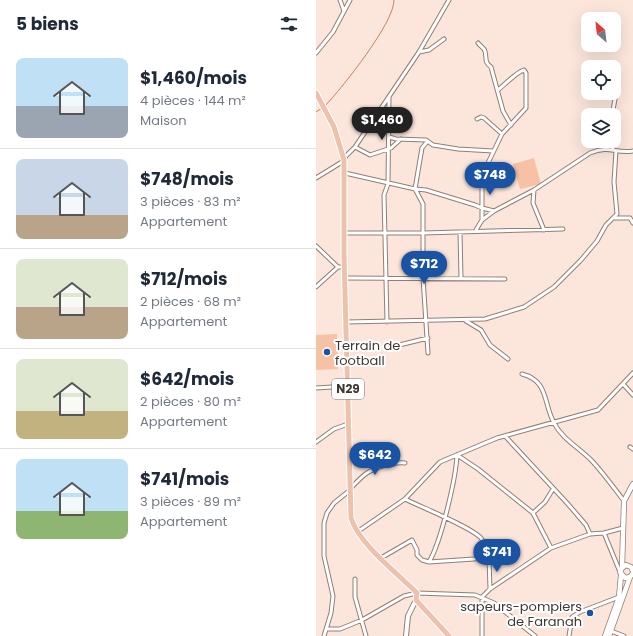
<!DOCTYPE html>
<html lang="fr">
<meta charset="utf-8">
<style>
body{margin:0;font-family:Poppins,sans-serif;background:#f2f2f3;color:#1f2937;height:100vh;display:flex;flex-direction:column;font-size:15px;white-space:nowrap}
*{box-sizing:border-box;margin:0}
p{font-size:13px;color:#747a83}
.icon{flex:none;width:22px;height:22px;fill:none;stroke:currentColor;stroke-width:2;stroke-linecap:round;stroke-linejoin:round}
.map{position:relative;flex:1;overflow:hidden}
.sheet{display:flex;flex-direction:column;background:#fff;width:316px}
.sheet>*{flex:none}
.needle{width:26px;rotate:332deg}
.fabs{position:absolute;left:265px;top:12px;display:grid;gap:8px}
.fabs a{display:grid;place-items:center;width:40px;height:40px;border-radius:8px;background:#fff;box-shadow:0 4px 16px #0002;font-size:20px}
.price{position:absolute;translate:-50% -34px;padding:0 9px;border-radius:14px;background:#1a53a4;color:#fff;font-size:13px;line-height:26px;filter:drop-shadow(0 1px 2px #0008)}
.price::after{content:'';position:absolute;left:50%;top:24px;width:12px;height:9px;margin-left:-6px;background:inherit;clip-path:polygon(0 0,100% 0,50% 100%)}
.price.on{background:#222;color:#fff}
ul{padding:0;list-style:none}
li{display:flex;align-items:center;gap:12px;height:100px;padding:0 16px}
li+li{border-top:1px solid #e0e1e3}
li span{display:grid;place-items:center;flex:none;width:112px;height:80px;border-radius:8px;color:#555}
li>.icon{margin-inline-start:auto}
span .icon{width:48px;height:48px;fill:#fffc;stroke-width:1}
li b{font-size:17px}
h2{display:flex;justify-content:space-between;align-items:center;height:48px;padding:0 16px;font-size:17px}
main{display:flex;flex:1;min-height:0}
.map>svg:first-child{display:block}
.green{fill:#f7c1a5}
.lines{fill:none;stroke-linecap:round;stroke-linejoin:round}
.stream{stroke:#c5825f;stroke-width:1}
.minor-casing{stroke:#917e74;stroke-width:5}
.tertiary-casing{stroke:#917e74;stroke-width:6}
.secondary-casing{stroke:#917e74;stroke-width:6}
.primary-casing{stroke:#fff;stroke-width:7}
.minor{stroke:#fff;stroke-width:3}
.tertiary{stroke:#fff;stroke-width:4}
.secondary{stroke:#fff;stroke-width:4.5}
.primary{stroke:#edc2ad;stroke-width:5}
.poi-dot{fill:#1a53a4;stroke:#fff;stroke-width:1.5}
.labels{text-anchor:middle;stroke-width:4;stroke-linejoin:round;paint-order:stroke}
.shield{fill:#fff;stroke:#797470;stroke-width:1}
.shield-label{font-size:12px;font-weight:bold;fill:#403833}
.poi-label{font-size:13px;fill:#403833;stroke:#fff;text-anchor:start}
</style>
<main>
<section class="sheet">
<h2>5 biens<svg class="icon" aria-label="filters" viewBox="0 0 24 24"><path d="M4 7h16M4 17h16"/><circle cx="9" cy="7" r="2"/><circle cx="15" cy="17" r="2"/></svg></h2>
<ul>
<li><span style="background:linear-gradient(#bfe0f5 60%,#9aa5b1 0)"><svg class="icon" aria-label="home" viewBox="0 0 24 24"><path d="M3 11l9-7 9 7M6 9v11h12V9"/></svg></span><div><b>$1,460/mois</b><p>4 pièces · 144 m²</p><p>Maison</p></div></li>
<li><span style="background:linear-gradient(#c9d6e8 70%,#b9a48a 0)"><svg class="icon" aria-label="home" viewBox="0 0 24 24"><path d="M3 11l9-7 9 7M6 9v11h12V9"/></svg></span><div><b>$748/mois</b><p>3 pièces · 83 m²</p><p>Appartement</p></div></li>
<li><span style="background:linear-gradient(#dfe7d0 60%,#b9a48a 0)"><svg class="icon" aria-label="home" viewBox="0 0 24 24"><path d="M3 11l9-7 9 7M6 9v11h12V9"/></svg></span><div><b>$712/mois</b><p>2 pièces · 68 m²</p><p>Appartement</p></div></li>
<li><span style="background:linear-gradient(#dfe7d0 65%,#c2b280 0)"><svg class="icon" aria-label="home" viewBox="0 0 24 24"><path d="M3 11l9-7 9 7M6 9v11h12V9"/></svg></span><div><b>$642/mois</b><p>2 pièces · 80 m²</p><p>Appartement</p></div></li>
<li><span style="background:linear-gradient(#bfe0f5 65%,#8fb573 0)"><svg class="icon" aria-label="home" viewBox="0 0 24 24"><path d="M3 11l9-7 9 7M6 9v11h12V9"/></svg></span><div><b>$741/mois</b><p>3 pièces · 89 m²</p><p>Appartement</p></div></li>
</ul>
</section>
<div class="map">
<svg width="317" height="636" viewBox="0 0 317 636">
<rect width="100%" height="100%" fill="#fce6db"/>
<path class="green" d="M218,158L225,184L204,189L197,164Z
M21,334L22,369L0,370V335Z"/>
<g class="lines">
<path class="stream" d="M9,106C26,88 79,22 78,0
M0,112L6,108"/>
<g class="minor-casing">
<path id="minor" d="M24,0L28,11
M162,43C164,46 168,48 169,51C171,59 168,62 175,67L187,111L195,125
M103,52L113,50L128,39
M0,53L17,32L34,0
M63,112H69L74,115
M296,115L300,94
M161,119L165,117L168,118L186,134
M73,137L80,139L110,140L117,145L142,149L177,151
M297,141V148
M111,142L106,148L99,189L110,190L159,205L166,208V220
M39,147L54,155L75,148L85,139
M170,167L186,134L210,108V73L208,70C202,71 188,85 182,90
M29,173L99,189L107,204V278L112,353
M0,178L26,162L30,156L39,147L103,52L133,0
M166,183V208L178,211
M218,190L217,203L228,230
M298,218H314L317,223
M160,230L166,220L178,211L218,190L274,153C294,145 299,154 317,151
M144,232L145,278
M28,233H108L247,229
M0,246L22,267
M29,278L189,279
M0,287L22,267H28
M150,321L165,330L174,345L192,359
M30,322L169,319L208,307L238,287L265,260L281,241L290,225L301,214L298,182L300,151
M71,322L68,195L72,184L73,97
M75,347L112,338
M206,374C233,381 227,403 238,423C246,439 265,449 277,462C288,474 298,488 308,501
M307,384L317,395
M0,388L32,386
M189,436L251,503L270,525L274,534
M0,442L18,429L32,424
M314,447L317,449
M141,455L162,469L217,513L235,548
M34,489C47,475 52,470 70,465C77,464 82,462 89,463
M89,499C107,508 153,526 165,538C169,543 171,552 173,558L113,562C125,542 140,478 141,455
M217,513L229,502L237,489
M41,532L89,499L124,462L181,438L282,410L317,373
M288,533L304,572
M65,558L96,540L101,550V555L106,560L113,562
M173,558L174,589
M39,579V597L50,636
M11,629H24L46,620L88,596L101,593L159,595L178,603L219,636
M295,631L308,636
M8,636L15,613L17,596L8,556V523L11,513L18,503L33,491
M166,636V597L174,589L235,548L274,534L288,533L307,528
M253,636L256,617L264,612L303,597"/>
</g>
<g class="tertiary-casing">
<path id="tertiary" d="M90,636L92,616L100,600"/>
</g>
<g class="secondary-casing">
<path id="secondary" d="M306,568L308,501L317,484
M317,571L315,567L310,565L306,568L304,572L309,578L314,577L317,573
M289,636L303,597L305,575
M293,636L314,577"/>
</g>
<g class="primary-casing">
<path id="primary" d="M0,93L18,127L28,160V255L35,518C43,544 81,573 101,593L100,600L133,636"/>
</g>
<use href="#minor" class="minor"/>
<use href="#tertiary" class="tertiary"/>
<use href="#secondary" class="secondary"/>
<use href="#primary" class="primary"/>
</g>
<g class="poi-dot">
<circle cx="11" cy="352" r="4"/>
<circle cx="274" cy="613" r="4"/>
</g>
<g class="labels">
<rect class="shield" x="16" y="379" width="32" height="20" rx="3"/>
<g class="shield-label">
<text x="32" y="393">N29</text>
</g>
<g class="poi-label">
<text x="19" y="350">Terrain de<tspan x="19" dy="15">football</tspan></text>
<text x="266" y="611" text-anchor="end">sapeurs-pompiers<tspan x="266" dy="15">de Faranah</tspan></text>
</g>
</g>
</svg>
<div class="fabs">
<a><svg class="needle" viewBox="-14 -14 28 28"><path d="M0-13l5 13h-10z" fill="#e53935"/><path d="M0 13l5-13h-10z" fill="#747a83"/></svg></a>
<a><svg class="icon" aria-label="locate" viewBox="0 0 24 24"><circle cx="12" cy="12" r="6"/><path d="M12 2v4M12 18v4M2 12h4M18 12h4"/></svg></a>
<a><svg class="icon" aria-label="layers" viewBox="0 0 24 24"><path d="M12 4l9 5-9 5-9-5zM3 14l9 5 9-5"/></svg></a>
</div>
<b class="price on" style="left:66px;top:141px">$1,460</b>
<b class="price" style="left:174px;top:196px">$748</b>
<b class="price" style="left:108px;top:285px">$712</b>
<b class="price" style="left:59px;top:476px">$642</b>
<b class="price" style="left:181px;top:573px">$741</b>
</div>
</main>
